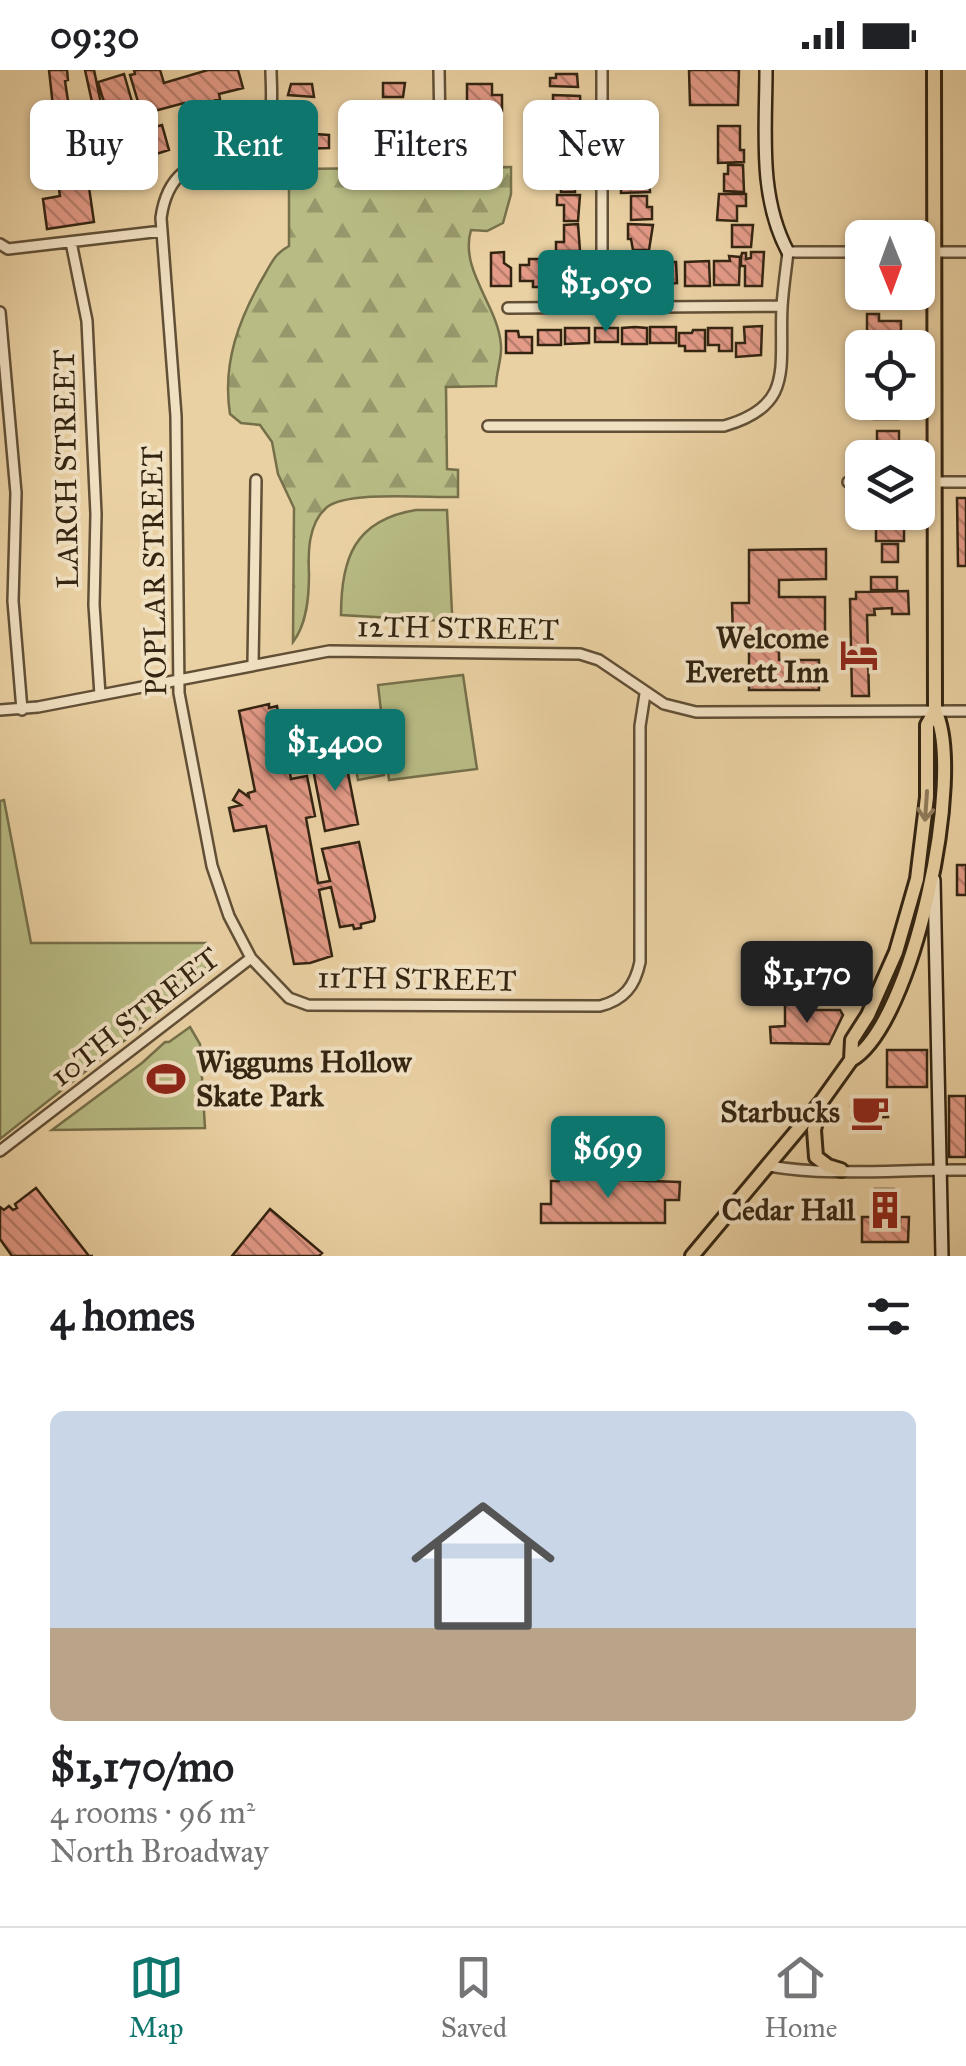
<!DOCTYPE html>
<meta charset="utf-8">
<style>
body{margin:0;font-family:"IM FELL Great Primer",serif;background:#f2f2f2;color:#202124;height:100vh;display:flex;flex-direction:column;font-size:38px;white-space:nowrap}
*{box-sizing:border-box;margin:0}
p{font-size:32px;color:#757577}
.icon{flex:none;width:55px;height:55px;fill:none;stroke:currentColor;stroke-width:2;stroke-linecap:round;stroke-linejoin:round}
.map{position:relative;height:1186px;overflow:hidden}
.sheet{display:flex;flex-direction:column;background:#fff;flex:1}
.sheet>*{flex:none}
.banner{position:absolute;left:30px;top:30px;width:908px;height:90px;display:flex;gap:20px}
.needle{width:65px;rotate:179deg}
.controls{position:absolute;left:845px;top:150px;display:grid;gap:20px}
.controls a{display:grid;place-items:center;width:90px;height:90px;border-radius:15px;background:#fff;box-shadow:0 2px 8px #0004;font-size:50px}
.price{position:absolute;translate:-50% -85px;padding:0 22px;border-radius:10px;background:#0f766e;color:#fff;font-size:32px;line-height:65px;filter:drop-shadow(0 2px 5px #0008)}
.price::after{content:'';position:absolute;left:50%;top:60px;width:30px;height:22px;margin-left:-15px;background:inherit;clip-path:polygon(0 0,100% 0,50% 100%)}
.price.active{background:#222;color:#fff}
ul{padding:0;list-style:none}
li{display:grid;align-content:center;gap:20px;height:530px;padding:0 50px}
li+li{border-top:2px solid #e0e0e0}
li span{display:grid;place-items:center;height:310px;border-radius:15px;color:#555}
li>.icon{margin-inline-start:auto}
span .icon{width:180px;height:180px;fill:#fffc;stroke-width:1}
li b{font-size:42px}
h2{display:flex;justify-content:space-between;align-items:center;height:120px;padding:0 50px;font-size:42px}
.pill{padding:0 35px;border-radius:15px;background:#fff;box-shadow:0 2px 8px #0004;font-size:35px;line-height:90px}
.pill.active{background:#0f766e;color:#fff}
.status{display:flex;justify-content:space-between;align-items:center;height:70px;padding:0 50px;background:#fff;direction:ltr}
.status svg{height:28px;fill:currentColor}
.tab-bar{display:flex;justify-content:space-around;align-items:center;height:140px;border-top:2px solid #e0e0e0;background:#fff;font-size:28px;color:#757577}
.tab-bar a{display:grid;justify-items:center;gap:5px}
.tab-bar .active{color:#0f766e}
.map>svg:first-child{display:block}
.forest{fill:url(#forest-firs);stroke:#76704a;stroke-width:2.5}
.green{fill:#b8bb84;stroke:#76704a;stroke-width:2.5}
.building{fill:url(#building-back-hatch);stroke:#332411;stroke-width:2.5}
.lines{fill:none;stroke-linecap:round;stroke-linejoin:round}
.street-casing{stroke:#614f36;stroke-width:14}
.secondary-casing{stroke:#332411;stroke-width:16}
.primary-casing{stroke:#332411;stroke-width:18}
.street{stroke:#f1e1c3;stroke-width:9}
.secondary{stroke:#f1e1c3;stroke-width:11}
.primary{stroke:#ead1a3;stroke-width:12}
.oneway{stroke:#8e7a5a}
.labels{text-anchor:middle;stroke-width:8;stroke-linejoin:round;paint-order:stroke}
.street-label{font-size:30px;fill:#332411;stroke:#f1e1c3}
.poi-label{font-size:30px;font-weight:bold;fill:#332411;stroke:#f1e1c3;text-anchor:end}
</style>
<div class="status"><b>09:30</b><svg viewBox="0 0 49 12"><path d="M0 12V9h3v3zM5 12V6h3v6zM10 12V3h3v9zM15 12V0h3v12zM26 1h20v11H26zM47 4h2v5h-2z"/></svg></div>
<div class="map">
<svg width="966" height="1186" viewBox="0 0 966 1186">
<defs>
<pattern id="forest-firs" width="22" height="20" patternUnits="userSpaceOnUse" patternTransform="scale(2.5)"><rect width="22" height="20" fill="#b8bb84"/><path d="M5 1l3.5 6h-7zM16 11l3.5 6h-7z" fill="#96986b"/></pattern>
<pattern id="building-back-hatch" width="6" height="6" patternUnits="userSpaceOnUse" patternTransform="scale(2.5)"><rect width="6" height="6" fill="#e39a87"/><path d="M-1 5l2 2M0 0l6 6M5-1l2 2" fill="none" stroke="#b97d6d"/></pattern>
</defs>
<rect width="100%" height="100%" fill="#ead1a3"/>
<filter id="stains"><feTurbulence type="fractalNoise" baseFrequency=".002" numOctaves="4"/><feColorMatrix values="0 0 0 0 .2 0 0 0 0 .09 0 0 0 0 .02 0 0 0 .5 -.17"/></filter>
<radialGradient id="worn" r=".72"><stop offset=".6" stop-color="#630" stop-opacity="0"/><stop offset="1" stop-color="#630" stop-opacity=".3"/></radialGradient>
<path class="forest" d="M511,97V124L503,153L487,161L471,160C459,201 499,236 501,276C502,289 496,303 496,316L446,317L447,399L458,400V427C429,428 346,420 326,438C308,454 308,483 309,504C309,527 307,554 293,572L294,438L278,404L272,372L260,355L241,353L230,344C222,293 239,248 265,204C273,190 275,184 289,176V99Z"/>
<path class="green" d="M416,440H447L452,543L444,551L341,545C341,489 354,450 416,440Z
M463,605L477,699L389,710L378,615Z
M374,656L384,705L358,710L349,661Z
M4,730L31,873H206V906L0,1069V731Z
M190,957L200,974L205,1058L52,1060L142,993L165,972H169Z"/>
<path class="building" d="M49,0H67L68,10L65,11L74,71L57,73Z
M85,0H94L105,53L97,55Z
M134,0H160L164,13L208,0H238L243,18L219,24L220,29L185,39L184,33L147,43L151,58L162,55L169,80L137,90V97H112L101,59L131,50L135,66L147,62L130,5L135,4Z
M689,0H739L738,35H690Z
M124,4L135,42L109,49L98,12Z
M556,4H577L578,17L550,16V8H556Z
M383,13H405L403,27H383Z
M291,14H312L314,27L288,25Z
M467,14H492V25H502V41H467Z
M553,25L580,26L581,42H553Z
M294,33H309L312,38L309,55H294Z
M383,39H406L405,53H383Z
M479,46H496V54H500V78H496V86H479Z
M577,47V55H573V68H549V53H564V48Z
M718,56H740V80H744V92L718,93Z
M382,59L408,60V72L382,73Z
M300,63L329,65V78L300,79Z
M545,71H575L578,94H563V88H545Z
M383,81H407V93L383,94Z
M73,85L74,92L85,90L94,152L47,159L43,129L60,126L55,92L60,91L59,87Z
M728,95H743L744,122L724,121V104H728Z
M560,97H580V110H575V122H561Z
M633,97H648L650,122L621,123V109H633Z
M719,124H746V136H737V151L717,150Z
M557,125H580L578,151H564V135H557Z
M631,126H647V137H652V149L631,150Z
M578,154L580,181H556V172H564V155Z
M628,154L653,155L649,180H633L631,169H628Z
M732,155H753L751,177H732Z
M504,182V193L511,198V216H491V183Z
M751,182H764L762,216H745V196H741V187L742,183H746V189L751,188Z
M729,186L740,187L739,215H714V191H730Z
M618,187H631V200H650V215L618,217Z
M529,189H546V217H533V211H520V195H529Z
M565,191H579L580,216L551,217V202H565Z
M709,191L710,216H685V192Z
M659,192H676L677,213L654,215V197H659Z
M867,244H879V251H901V266H867Z
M762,256L761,285L736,287V273H745L744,257Z
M635,257L647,258V274H622V258Z
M650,257H676V273H650Z
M565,258H589V273L565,274Z
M595,258H618V272H595Z
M708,258H732V281H719V275H708Z
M538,260H561V275H538Z
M693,260H705V281H685V276H679V263H692Z
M506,261H518L519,267H532V283H506Z
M874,335H898V349H874Z
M877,361H899V374H877Z
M859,426H862V442H904V447L859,448Z
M957,428H966V496H958Z
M876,450H891V456H904V471H876Z
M882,474H898V492H882Z
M826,479V509L779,510V527H825V572H779V590H819V620H749V566H733L732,533H749V480Z
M871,507H897V520H871Z
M908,521L909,544H892V538L874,539L875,545H867L869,626H852L850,529H856V522Z
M269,634V638L277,636L291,709L307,706L315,746L306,748L318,813L330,811L322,779L359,772L375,847L374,851L361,854V858L354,859L353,855L340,857L331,817L319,820L332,886L310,893L294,894L266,756L234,761L229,738L241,735L233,730L239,720L249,727L248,723L255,721L239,641Z
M345,688L358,754L325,761L312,694Z
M957,795H966V825H957Z
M785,934H799L800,940H840L843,945L829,974L771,973L770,957L785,956Z
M887,980H927V1017H887Z
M949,1026H966V1087H949Z
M869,1033V1036H888V1047L852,1048L851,1036Z
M559,1108L680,1112L679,1130H665V1153H541V1134H551V1111H559Z
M36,1118L89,1186H93H12L0,1169V1137L4,1140L9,1136L13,1140L17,1138L15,1134Z
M875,1119H894L897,1122L894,1152H900V1147H909L908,1172H862V1147H871V1152H875Z
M270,1139L322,1183L319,1186H232Z"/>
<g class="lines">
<g class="street-casing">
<path id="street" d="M271,0C271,18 275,47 263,62C235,98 171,73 161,148L176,346L179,623L212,796L229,846L251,888L289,928L308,935L600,936C624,930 635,916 640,892V656L645,624
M439,0L440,63
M602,0V237
M71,172L87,251L96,444L94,535L100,625
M0,174L8,179L162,161
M918,182H966
M508,238L782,236
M0,242L16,423L13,531L22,640
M488,356H724C795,336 779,297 782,237C783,219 786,200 788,182H862
M848,412H862
M918,412H966
M253,594L256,410
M0,640L38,637L329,581L580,584L599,590L664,634L696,642L966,641
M0,1081L251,888
M769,1096C832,1107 901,1099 966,1100"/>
</g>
<g class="secondary-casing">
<path id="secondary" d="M766,0C766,61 758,126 788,182
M934,810L942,1186"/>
</g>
<g class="primary-casing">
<path id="primary" d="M851,990C913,956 966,702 935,641L934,0
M819,1039L814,1060L816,1087L828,1096L841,1100
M692,1186L821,1032L851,990L852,970L868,945L896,882L917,809L927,727V655L935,641"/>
</g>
<use href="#street" class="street"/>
<use href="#secondary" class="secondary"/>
<use href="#primary" class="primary"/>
</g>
<defs><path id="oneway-shaft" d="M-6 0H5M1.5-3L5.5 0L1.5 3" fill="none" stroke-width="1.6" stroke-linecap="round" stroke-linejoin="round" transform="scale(2.5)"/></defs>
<use class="oneway" href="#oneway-shaft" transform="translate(926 736) rotate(94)"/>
<defs>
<g id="hotel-bare" transform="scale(3)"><path d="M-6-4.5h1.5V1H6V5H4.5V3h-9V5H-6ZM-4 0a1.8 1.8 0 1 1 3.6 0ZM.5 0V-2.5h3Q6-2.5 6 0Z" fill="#8f2418" stroke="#f1e1c3" stroke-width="2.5" paint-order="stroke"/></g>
<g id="stadium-bare" transform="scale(3)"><path d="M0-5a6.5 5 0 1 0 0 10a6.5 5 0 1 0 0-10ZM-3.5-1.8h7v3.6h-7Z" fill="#8f2418" stroke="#f1e1c3" stroke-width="2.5" paint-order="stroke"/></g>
<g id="cafe-bare" transform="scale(3)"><path d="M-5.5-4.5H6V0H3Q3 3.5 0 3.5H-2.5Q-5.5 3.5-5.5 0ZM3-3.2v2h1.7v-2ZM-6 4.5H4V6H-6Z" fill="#8f2418" stroke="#f1e1c3" stroke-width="2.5" paint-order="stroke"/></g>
<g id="building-bare" transform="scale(3)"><path d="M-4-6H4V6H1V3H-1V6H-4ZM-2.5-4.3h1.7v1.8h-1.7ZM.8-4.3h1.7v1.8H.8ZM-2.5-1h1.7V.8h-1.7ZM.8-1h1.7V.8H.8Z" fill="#8f2418" stroke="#f1e1c3" stroke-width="2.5" paint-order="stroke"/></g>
</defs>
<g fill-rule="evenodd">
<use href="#hotel-bare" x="859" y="585"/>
<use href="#stadium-bare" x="166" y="1009"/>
<use href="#cafe-bare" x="870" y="1042"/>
<use href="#building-bare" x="885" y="1140"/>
</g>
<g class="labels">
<g class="street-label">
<text transform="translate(66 399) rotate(-91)" y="10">LARCH STREET</text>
<text transform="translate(154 501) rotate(-91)" y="10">POPLAR STREET</text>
<text transform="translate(458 558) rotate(1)" y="10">12TH STREET</text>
<text transform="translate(417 909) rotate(1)" y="10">11TH STREET</text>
<text transform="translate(135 947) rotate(-38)" y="10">10TH STREET</text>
</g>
<g class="poi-label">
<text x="829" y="578">Welcome<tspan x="829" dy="34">Everett Inn</tspan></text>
<text x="196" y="1002" text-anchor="start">Wiggums Hollow<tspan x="196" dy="34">Skate Park</tspan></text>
<text x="840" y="1052">Starbucks</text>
<text x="855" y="1150">Cedar Hall</text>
</g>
</g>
<rect width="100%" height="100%" filter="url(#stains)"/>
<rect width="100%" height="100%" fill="url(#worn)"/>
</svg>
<div class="controls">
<a><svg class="needle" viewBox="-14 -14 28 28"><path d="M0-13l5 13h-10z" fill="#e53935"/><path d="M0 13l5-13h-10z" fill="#757577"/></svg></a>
<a><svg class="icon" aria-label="locate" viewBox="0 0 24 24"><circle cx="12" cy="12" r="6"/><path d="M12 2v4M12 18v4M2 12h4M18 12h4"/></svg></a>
<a><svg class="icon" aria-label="layers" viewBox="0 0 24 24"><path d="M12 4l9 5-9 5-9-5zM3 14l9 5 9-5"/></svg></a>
</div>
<b class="price" style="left:606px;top:265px">$1,050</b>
<b class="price" style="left:335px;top:724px">$1,400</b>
<b class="price active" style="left:807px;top:956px">$1,170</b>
<b class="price" style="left:608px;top:1131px">$699</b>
<div class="banner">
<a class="pill">Buy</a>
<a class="pill active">Rent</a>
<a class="pill">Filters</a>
<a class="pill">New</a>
</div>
</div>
<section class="sheet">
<h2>4 homes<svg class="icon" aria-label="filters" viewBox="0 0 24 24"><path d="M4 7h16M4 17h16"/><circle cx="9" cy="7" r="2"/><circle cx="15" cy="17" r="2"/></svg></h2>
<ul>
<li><span style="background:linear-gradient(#c9d6e8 70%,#b9a48a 0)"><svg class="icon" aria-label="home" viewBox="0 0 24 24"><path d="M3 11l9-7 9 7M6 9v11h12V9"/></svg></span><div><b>$1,170/mo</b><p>4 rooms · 96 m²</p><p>North Broadway</p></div></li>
</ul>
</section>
<nav class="tab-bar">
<a class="active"><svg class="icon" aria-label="map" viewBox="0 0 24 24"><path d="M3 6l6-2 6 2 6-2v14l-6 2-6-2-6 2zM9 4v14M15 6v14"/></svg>Map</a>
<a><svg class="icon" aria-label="saved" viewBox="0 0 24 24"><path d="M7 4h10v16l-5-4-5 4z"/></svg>Saved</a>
<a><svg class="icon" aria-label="home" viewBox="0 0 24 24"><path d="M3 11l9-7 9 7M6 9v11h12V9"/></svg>Home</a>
</nav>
